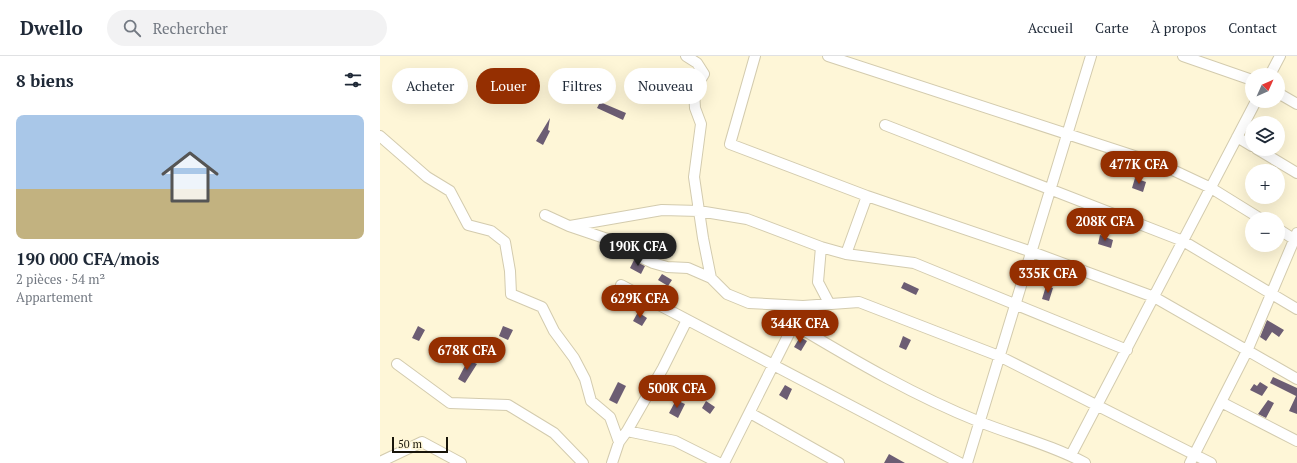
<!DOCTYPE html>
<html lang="fr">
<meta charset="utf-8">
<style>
body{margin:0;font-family:"PT Serif",serif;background:#f2f2f3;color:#1f2937;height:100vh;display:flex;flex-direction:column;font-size:15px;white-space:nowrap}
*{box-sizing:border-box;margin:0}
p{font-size:13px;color:#747a83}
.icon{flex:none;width:22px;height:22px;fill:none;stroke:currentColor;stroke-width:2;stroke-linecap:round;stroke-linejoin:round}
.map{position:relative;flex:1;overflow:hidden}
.side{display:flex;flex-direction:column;background:#fff;width:380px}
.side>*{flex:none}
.hud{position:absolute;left:12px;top:12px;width:380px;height:36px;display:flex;gap:8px}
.needle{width:26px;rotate:45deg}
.fabs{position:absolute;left:865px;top:12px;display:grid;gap:8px}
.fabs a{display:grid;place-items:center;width:40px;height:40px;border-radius:50%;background:#fff;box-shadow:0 4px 16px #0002;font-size:20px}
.scale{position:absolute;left:12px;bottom:10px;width:56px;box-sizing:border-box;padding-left:4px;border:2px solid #18150a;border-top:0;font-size:11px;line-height:14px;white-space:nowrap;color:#18150a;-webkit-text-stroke:3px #fef6d7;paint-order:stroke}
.price{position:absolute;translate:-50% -34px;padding:0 9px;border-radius:14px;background:#952f01;color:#fff;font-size:13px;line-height:26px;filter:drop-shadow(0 1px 2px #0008)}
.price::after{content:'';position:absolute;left:50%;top:24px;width:12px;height:9px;margin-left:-6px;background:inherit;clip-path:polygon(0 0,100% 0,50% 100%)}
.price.active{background:#222;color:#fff}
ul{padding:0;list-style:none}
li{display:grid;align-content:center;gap:8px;height:212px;padding:0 16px}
li span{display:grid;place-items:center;height:124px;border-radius:8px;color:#555}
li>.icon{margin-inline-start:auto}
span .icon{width:72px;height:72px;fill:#fffc;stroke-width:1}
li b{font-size:17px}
h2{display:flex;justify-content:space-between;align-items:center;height:48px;padding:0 16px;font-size:17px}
.tag{padding:0 14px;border-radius:18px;background:#fff;box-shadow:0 4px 16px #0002;font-size:14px;line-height:36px}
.tag.active{background:#952f01;color:#fff}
header{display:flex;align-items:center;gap:24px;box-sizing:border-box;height:56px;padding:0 20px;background:#fff;border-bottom:1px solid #e0e1e3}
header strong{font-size:19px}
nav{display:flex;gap:22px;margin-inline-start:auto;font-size:14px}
.search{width:280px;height:36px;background:#f2f2f3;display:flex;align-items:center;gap:10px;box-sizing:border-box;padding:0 14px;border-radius:22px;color:#747a83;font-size:15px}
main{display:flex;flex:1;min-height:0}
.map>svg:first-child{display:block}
.building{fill:#6c5d73}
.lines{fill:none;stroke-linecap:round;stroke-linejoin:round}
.minor-casing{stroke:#d3cbae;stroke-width:12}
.minor{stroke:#fff;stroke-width:10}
</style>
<header>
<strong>Dwello</strong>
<div class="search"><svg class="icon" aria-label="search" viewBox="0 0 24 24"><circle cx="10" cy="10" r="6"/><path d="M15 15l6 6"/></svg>Rechercher</div>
<nav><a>Accueil</a><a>Carte</a><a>À propos</a><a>Contact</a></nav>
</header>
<main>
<section class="side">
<h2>8 biens<svg class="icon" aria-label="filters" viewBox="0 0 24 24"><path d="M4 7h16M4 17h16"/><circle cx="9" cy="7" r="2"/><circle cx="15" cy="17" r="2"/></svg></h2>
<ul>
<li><span style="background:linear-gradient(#a9c7e8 60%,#c2b280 0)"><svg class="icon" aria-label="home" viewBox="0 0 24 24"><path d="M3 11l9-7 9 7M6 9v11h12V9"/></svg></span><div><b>190 000 CFA/mois</b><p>2 pièces · 54 m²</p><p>Appartement</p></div></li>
</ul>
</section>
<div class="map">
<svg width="917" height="407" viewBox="0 0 917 407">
<rect width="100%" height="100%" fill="#fef6d7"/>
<path class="building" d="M220,46L246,57L243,64L217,52Z
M170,62L168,74L170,75L163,89L156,85Z
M755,122L766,126L763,136L752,132Z
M720,179L733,184L731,192L718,188Z
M254,204L265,210L261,218L250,212Z
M282,218L292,224L288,230L278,224Z
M524,226L539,233L536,239L521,232Z
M666,230L673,232L669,245L662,243Z
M258,256L267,262L262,270L253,265Z
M440,263L448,268L443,277L435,272Z
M887,264L904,274L899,281L892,276L886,285L880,281Z
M38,270L45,274L39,285L32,282Z
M123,270L133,274L128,284L119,280Z
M523,280L531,284L526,294L519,291Z
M420,281L427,285L421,295L414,291Z
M88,304L97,308L85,327L78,323Z
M893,321L917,332V358L909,355L916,340L890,327Z
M238,326L246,330L237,348L229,344Z
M880,326L888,331L882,340L870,334L874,328L877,330Z
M405,329L412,333L407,344L399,339Z
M296,344L305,348L298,362L289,357Z
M888,344L894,347L886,362L878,358Z
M326,345L335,351L330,358L322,352Z
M509,398L525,407H504Z"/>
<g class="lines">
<g class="minor-casing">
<path id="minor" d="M306,0L317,7L324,18L314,35L315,52L321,68L314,121L323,182L331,222
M375,0L350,88L487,140L652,196L774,241L917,323
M448,0L782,109L831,132L881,163
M803,0L872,24
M890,19L900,0
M898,37L917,48
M505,69L803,185L917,253
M0,80L47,121L70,135L88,169L111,175L125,186L130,215L131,238L162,251L174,275L194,302L205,323L211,345L230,361L239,386
M857,81L872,90
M877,93L917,117
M165,159L189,170L251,191L262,202L273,207L287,211L308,212L331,222L347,238L369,247L423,250L479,246L619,300L831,407
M190,170L282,154L319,155L367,163L441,191
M898,173L917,185
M466,198L487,140
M241,229L580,407
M449,247L438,226L441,191L466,198L534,207L747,294
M415,269C475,305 535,340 600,366C635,380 672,389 705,407
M17,308L70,347L128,349L174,377L203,407
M841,346L917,385
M370,357L459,407
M247,375L295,385L339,407
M691,399L876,45
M0,406L42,386L81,407
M232,407L239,386L247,375L283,312L307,264
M344,407L423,250
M587,407L711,0
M810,407L867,295L917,177"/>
</g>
<use href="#minor" class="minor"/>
</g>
</svg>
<div class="fabs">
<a><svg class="needle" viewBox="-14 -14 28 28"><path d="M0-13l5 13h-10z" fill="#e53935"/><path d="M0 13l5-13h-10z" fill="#747a83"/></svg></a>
<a><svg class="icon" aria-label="layers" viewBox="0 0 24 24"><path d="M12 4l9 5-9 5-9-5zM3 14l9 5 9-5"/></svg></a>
<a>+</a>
<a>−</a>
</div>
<div class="scale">50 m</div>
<b class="price" style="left:759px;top:129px">477K CFA</b>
<b class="price" style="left:725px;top:186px">208K CFA</b>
<b class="price active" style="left:258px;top:211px">190K CFA</b>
<b class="price" style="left:668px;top:238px">335K CFA</b>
<b class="price" style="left:260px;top:263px">629K CFA</b>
<b class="price" style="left:420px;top:288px">344K CFA</b>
<b class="price" style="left:87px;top:315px">678K CFA</b>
<b class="price" style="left:297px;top:353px">500K CFA</b>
<div class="hud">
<a class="tag">Acheter</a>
<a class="tag active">Louer</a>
<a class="tag">Filtres</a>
<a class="tag">Nouveau</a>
</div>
</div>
</main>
